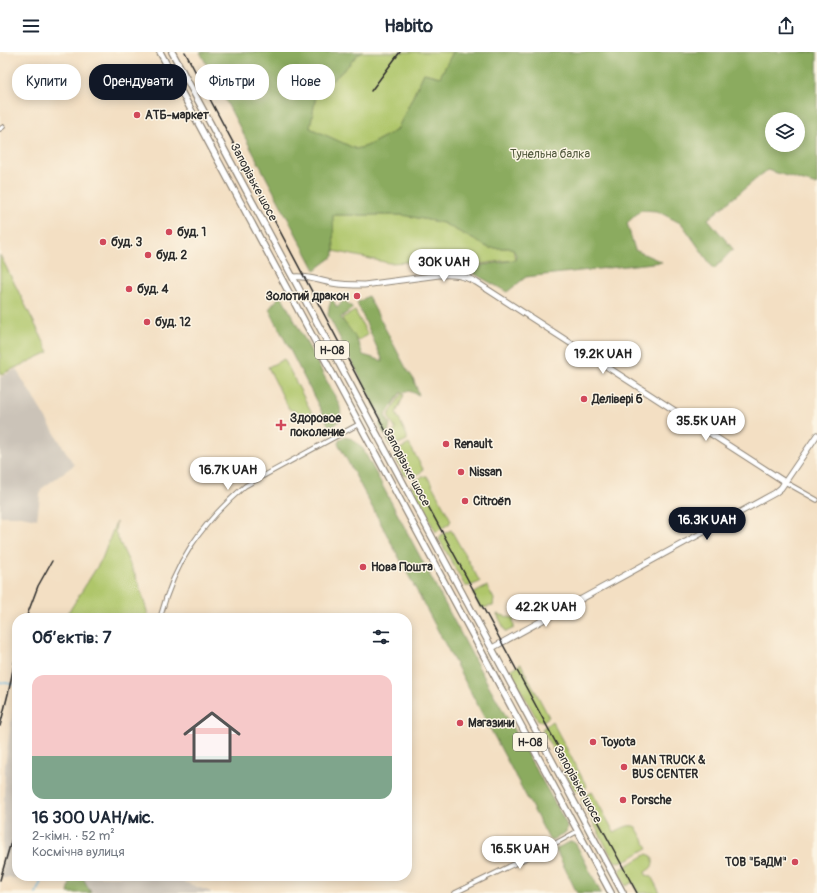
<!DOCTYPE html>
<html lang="uk">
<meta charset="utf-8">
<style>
body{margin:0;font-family:Pangolin,sans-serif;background:#f2f2f3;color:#1f2937;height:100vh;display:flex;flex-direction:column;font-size:15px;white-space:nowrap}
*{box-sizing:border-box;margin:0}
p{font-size:13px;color:#747a83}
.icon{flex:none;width:22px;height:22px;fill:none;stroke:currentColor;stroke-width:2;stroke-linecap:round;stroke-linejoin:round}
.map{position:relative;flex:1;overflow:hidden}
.side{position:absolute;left:12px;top:561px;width:400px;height:268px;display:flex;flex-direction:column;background:#fff;border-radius:16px;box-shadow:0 2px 10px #0003}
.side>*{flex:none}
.guide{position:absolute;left:12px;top:12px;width:400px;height:36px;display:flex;gap:8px}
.controls{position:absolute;left:765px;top:60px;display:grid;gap:8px}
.controls a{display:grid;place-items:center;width:40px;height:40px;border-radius:50%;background:#fff;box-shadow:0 2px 10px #0003;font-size:20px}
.price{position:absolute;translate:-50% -34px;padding:0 9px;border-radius:14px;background:#fff;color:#222;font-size:13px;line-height:26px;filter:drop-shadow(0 1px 2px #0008)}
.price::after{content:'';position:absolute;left:50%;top:24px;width:12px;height:9px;margin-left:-6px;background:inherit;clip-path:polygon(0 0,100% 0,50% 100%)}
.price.on{background:#111827;color:#fff}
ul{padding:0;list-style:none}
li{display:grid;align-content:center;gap:8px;height:212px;padding:0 20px}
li+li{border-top:1px solid #e0e1e3}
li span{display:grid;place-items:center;height:124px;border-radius:12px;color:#555}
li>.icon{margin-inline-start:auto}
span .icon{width:72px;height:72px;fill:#fffc;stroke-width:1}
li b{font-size:17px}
h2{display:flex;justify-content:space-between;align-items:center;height:48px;padding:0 20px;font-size:17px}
.chip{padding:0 14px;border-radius:16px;background:#fff;box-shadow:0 2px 10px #0003;font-size:14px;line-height:36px}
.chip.on{background:#111827;color:#fff}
header{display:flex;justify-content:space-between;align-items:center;height:52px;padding:0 20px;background:#fff;font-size:18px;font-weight:700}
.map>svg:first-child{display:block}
.industrial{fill:#cbc3b8}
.green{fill:#afc66b;stroke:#6d784b}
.forest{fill:#8bab5f;stroke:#5b6b45;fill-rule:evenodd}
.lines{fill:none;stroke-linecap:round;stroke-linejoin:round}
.stream{stroke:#6abce5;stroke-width:1.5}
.street-casing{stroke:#8f8577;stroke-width:5.5}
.secondary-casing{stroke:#8f8577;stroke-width:7}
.primary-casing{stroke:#8f8577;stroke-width:8}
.street{stroke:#fff;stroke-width:3.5}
.secondary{stroke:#fff;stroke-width:5}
.primary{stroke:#fff;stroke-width:5.5}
.rail{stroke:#2b2b2b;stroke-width:1.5}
.poi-dot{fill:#d1495b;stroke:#fcf5e5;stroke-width:1.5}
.labels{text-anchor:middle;stroke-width:3;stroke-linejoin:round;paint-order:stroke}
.shield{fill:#fcf5e5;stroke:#6a6863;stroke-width:1}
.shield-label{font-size:11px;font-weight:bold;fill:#2b2b2b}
.poi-label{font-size:12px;font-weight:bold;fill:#2b2b2b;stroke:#fcf5e5;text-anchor:start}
.park-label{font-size:12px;fill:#535a3e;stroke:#fcf5e5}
.street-label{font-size:12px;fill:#2b2b2b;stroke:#fcf5e5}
</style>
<header><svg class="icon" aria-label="menu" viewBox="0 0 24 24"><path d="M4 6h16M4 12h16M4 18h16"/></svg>Habito<svg class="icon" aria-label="share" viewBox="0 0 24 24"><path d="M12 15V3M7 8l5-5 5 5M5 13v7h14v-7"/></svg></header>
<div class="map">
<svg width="817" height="841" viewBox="0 0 817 841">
<rect width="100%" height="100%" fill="#fcf5e5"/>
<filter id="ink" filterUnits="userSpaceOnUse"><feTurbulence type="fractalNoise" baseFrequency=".025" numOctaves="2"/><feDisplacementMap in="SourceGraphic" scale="8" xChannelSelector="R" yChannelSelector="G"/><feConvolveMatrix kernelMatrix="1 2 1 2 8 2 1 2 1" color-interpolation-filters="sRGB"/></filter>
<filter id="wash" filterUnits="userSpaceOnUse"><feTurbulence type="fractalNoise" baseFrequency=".012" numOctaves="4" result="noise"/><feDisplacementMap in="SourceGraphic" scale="16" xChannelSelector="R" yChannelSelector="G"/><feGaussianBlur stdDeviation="0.9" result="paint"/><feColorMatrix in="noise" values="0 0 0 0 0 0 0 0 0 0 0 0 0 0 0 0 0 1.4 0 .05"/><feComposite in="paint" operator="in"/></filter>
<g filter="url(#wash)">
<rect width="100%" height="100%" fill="#f3dfc3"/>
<path class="industrial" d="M16,317L74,413L41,437L37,467L21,464H0V325Z
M15,645L17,646V824H34V826H2L5,714Z
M84,824H168L214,841H91L83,825Z"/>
<path class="green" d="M363,0H453L440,25L424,21L397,78L367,94L356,97L310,76L316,43L346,16L357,3Z
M332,163H403L443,171L489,196H513L515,208L500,209L442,218L430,209L389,211L334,199Z
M0,203L49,300L0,323Z
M355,259L368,283L355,290L342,266Z
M284,307L315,367L289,357L268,315Z
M402,341L404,343L396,361L407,384V388L391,395H390L386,386L396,378L388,364Z
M409,392L423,417C420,424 411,424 405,424L395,405V400Z
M425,424H427L451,468L449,472L436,480L411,434L416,428Z
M116,470L115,480L139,532L149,566H65L102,507Z
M451,478L480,530L470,534H465L439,487L441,483Z
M487,534L494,547L493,554L481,556L473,542Z
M497,562L513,566L514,576L506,580Z
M521,612L549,665L543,669H538L510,618Z
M552,669L587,735L577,740L574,737L542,677Z
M592,740L614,780C621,777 629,771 636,775L648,796C639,800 624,813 614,809L581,748L583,745Z
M647,802L652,804C655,813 652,816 645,820L646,823L651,824L660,841H638L633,830L626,834L619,821L621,817Z"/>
<path class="forest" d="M200,0H363L357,3L346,16L316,43L310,76L356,97L367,94L397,78L424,21L440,25L453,0H817V133L767,118L708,167L733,197L714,217L682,172L657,159L641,158L627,171L635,198L662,210L526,225L507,240L464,216L515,208L516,203L512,196H489L443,171L403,163H333L334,204L315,218ZM772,67H798V93H772Z
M281,243L339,352C343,363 340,371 330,376L269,257Z
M368,244L406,316L413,326L419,343L409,339L404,341L401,340L385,364L390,372L388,382L385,384L379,373L382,368L328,263L329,255L332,246L337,256L344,248L353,256L340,266C351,277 358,288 363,303L383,309L357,251Z
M344,385L353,387L363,397L479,616L566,771L567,775L566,780L554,788L549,787L338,391L340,387Z
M572,789L576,792L601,841H577L556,798L557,796Z
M71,824H84L83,826L91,841H68Z"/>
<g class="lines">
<path class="stream" d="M0,630L17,633
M36,841L40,832L42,824"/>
</g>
</g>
<g filter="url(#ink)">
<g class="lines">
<g class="street-casing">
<path id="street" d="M0,77L3,75
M785,430L817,448
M160,566C175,509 201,472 245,434L359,372
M455,841L545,797L578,779"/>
</g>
<g class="secondary-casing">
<path id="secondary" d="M293,225C307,223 319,229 332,231C343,233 353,233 364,233L439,223C453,222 464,223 476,230L785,430
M492,596L775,441L781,436L817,383"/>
</g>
<g class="primary-casing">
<path id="primary" d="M160,0L611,841
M172,0L623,841"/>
</g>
<use href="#street" class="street"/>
<use href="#secondary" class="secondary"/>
<use href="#primary" class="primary"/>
<path class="rail" d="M185,0L388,383L413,426L637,841
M371,39L400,0
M26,566L38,534L52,509
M0,674L9,638L17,597
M0,828L17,769"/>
</g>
</g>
<g class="poi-dot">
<circle cx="137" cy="63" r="4"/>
<circle cx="169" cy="180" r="4"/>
<circle cx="103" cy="190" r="4"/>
<circle cx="148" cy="203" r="4"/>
<circle cx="129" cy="237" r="4"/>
<circle cx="357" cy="244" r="4"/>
<circle cx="147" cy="270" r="4"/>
<circle cx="584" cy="347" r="4"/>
<path d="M279 367h4v4h4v4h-4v4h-4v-4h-4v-4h4z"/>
<circle cx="446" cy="392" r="4"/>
<circle cx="461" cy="420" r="4"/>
<circle cx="465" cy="449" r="4"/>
<circle cx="363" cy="515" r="4"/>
<circle cx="460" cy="671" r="4"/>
<circle cx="593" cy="690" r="4"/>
<circle cx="624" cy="715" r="4"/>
<circle cx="623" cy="748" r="4"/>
<circle cx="795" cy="810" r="4"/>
</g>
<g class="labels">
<g class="shield">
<rect x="315" y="289" width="34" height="18" rx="3"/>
<rect x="513" y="681" width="34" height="18" rx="3"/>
</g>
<g class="shield-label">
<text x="332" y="302">Н-08</text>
<text x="530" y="694">Н-08</text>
</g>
<g class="poi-label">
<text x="145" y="67">АТБ-маркет</text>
<text x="177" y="184">буд. 1</text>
<text x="111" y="194">буд. 3</text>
<text x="156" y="207">буд. 2</text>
<text x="137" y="241">буд. 4</text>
<text x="349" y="248" text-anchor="end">Золотий дракон</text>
<text x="155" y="274">буд. 12</text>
<text x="592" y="351">Делівері 6</text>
<text x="290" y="370">Здоровое<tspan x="290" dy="14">поколение</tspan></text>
<text x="454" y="396">Renault</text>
<text x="469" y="424">Nissan</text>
<text x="473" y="453">Citroën</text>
<text x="371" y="519">Нова Пошта</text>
<text x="468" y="675">Магазини</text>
<text x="601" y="694">Toyota</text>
<text x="632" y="712">MAN TRUCK &amp;<tspan x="632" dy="14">BUS CENTER</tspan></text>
<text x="631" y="752">Porsche</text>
<text x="787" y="814" text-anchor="end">ТОВ "БаДМ"</text>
</g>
<g class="park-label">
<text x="550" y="106">Тунельна балка</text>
</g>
<g class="street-label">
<text transform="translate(254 130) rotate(62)" y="4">Запорізьке шосе</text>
<text transform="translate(407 415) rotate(62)" y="4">Запорізьке шосе</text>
<text transform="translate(578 732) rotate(61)" y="4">Запорізьке шосе</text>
</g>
</g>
</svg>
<div class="controls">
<a><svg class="icon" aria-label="layers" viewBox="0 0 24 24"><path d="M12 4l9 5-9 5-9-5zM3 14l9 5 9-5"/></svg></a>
</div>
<b class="price" style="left:444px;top:231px">30K UAH</b>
<b class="price" style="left:603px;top:323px">19.2K UAH</b>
<b class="price" style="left:706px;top:390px">35.5K UAH</b>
<b class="price" style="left:228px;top:439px">16.7K UAH</b>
<b class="price on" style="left:707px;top:489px">16.3K UAH</b>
<b class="price" style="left:546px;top:576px">42.2K UAH</b>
<b class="price" style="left:520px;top:818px">16.5K UAH</b>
<div class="guide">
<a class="chip">Купити</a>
<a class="chip on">Орендувати</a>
<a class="chip">Фільтри</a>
<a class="chip">Нове</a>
</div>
<section class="side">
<h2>Об’єктів: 7<svg class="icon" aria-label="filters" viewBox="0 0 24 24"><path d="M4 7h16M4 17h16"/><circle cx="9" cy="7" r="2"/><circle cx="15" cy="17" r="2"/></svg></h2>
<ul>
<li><span style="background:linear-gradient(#f6c9c9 65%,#7fa58c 0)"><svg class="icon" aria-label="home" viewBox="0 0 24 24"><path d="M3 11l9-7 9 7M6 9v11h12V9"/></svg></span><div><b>16 300 UAH/міс.</b><p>2-кімн. · 52 m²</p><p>Космічна вулиця</p></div></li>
</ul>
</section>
</div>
